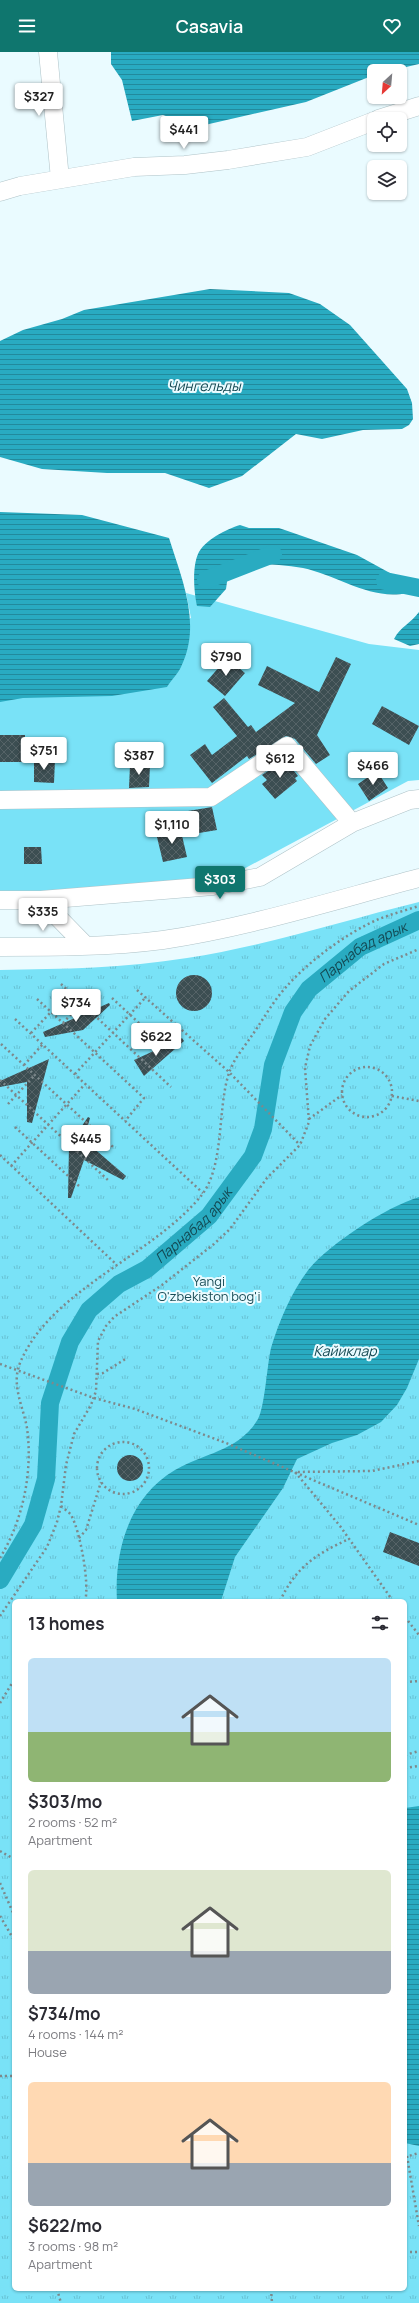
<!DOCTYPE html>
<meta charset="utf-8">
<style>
body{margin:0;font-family:Manrope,sans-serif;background:#f7f7f7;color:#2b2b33;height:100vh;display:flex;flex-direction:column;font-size:15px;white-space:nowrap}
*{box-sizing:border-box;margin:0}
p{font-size:13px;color:#7c7c81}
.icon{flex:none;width:22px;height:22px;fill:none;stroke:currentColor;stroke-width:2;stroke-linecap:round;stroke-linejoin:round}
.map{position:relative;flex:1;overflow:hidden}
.drawer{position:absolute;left:12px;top:1547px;width:395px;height:692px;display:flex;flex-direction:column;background:#fff;border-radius:6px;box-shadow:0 1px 3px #0004}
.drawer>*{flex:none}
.needle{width:26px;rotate:206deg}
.tools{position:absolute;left:367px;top:12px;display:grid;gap:8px}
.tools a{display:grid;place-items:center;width:40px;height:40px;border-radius:6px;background:#fff;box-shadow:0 1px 3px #0004;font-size:20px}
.price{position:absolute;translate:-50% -34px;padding:0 9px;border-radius:4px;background:#fff;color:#222;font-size:13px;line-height:26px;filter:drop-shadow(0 1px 2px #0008)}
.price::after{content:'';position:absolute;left:50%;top:24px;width:12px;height:9px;margin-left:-6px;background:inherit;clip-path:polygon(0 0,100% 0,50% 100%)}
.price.selected{background:#0f766e;color:#fff}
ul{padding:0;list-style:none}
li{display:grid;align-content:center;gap:8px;height:212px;padding:0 16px}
li span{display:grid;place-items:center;height:124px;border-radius:6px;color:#555}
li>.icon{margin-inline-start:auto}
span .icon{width:72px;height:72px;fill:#fffc;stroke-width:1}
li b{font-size:17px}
h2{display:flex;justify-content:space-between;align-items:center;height:48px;padding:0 16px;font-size:17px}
header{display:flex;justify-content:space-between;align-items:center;height:52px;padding:0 16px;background:#0f766e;color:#fff;font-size:18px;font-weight:600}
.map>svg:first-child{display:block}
.green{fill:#79e2f7}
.park{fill:url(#park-tufts);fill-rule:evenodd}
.water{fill:url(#water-rules)}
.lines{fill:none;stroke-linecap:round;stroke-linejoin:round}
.canal{stroke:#29abc1;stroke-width:18}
.building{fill:url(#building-cross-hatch)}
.street-casing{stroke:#afc3c8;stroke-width:19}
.path{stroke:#7d898c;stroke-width:2.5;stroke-dasharray:2 3;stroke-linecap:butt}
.street{stroke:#fff;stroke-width:18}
.labels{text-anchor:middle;stroke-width:4;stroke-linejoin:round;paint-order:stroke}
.park-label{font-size:13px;fill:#184c56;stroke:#eafbff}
.water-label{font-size:14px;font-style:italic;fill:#134852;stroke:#eafbff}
</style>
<header><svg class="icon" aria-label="menu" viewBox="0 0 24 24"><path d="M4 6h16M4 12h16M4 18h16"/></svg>Casavia<svg class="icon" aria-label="heart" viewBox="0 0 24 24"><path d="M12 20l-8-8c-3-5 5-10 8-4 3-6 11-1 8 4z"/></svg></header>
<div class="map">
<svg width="419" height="2251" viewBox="0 0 419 2251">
<defs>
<pattern id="park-tufts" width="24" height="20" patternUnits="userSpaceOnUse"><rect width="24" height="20" fill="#79e2f7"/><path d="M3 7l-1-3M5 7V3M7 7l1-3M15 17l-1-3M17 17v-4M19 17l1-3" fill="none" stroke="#67c1d3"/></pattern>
<pattern id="water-rules" width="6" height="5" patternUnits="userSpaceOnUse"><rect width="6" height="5" fill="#29abc1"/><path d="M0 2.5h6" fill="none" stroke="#228a9c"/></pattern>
<pattern id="building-cross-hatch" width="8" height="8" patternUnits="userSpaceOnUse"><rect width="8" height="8" fill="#3c4e52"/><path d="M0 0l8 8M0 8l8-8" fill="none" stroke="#556367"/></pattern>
</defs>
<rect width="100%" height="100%" fill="#eafbff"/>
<path class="green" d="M186,541L369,592L419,598V728L408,729L238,820L147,837L0,846V643L191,566Z"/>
<path class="park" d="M419,850V2251H0V918C63,917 125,916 187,906C265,894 342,869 419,850ZM14,1549H405V2237H14Z"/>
<path class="water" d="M111,0H419V12L389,19H374V23L306,50L196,75L163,63L132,69L122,28L111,12Z
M210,237L289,241L320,252L350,273L407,337L412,351L413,367L409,373L402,377L363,378L322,387L296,382L242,424L209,436L165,421H107L42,417L0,405V289L23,278L62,267L84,258Z
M0,460L82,463L169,486C182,528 202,572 181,615C178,622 171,628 167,635L112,644L23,646L0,650Z
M240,473L249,476H279L357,503L410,532L407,541C371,549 337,523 303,516C280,512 254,512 230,509L226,537L210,555L197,554C194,540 192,516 198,502C204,488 227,477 240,473Z
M419,560V592L410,594L394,587C400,575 411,571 419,560Z
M419,1145V1307L407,1336L397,1353L381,1370L357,1383L332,1391L297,1407L283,1436L235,1505L221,1549H117C114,1499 129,1445 175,1418C204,1401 239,1399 258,1367C265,1354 267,1313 271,1296C279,1269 292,1239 309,1217C331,1191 386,1155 419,1145Z
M419,1754V2094L405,2091V1756Z"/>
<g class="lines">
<g class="canal">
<path d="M206,528L273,502"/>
<path d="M385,529L419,536"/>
<path id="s1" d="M0,1528L33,1473L46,1427L50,1351L70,1290L89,1258L119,1232L147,1217L209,1164L253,1104L263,1077L273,1013L293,960L309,937L360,895L419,868"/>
</g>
</g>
<path class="building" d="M336,605L351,612L317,683L330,703L316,712L295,687L286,684L249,707L247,704L212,731L190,703L205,692L212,703L237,684L213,655L224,646L248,675L251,673L256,680L295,651L258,633L267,614L319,640Z
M227,606L245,621L225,644L207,629Z
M382,654L419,674L409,693L372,672Z
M0,683H25L24,710H0Z
M34,707L55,708L54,731L34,730Z
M285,708L298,724L295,726L297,729L275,747L262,732L267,728L262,723Z
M130,713H150L149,735L129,736Z
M377,719L388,736L369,749L358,732Z
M212,755L217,778L193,782L188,759Z
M180,775L187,805L163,810L156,781Z
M24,795H41L42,812H24Z
M176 941a18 18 0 1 1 36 0a18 18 0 1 1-36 0Z
M109,951L110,953L83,978L45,985L43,980Z
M182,986L184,989L144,1024L134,1008Z
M49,1007L32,1071L27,1070V1030L0,1035V1029Z
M88,1065L90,1066L84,1088L126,1124L123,1128L84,1108L71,1146H68L69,1093Z
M117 1416a13 13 0 1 1 26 0a13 13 0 1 1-26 0Z
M390,1480L419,1491V1514L383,1500Z"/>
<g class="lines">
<g class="street-casing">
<path id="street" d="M48,0L60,127
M378,67L419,54
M0,140L20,134L134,115L185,113L228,108L307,95L374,69
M0,748L211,745L287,694L352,771
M0,848H41L213,834L260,825L352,771L410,748L419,747
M41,848L86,894
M0,895C54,895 109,895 163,888C250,875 335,848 419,826"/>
</g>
<path class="path" d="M61,932L171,1035
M137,938L229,1020L300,1093
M112,946L167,997
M37,947L144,1046L125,1069
M15,967L203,1141
M63,971L90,942
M31,981L51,960
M1,992L113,1095
M24,1013L43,992
M342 1040a25 25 0 1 1 50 0a25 25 0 1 1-50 0Z
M75,1022L145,946
M0,1028L109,1129
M392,1044L419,1049
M8,1052L35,1023
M309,1067L342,1043
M15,1075L79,1134
M0,1103L117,1213
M11,1114L85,1032
M0,1312L94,1346L135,1357L226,1391L419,1473
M97,1322L103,1321L127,1306
M97 1416a26 26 0 1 1 52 0a26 26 0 1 1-52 0Z
M61,1454C64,1457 69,1460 71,1463C80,1478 90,1533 85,1549
M79,1486L86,1478L101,1430
M0,1506C23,1468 33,1420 27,1376C23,1354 11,1333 20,1311C50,1238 152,1204 201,1144C225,1114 217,1057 229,1021C233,1008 245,994 253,982C264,966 274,948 287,934C309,909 348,880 379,867C392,862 406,858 419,854
M280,1549C296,1515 316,1502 349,1487
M393,1549L340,1474L295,1420L372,1419L419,1409
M0,1564L47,1495L57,1470L61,1454L66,1413L74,1382L91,1353L96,1339L98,1289L106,1274L114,1265L162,1233L214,1192L230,1177L267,1126L300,1093L309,1070L305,1016L310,994L325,967L349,939L384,912L419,897
M405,1565L419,1583
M405,1630L419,1629
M0,1651L14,1628
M405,1703L419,1699
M405,1716L419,1714
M0,1799L14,1807
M0,1831L14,1863
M0,1864L14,1888
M0,2024H14
M407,2104L419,2174
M405,2105L419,2101
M405,2200H419
M57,2237L61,2251
M271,2237L272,2251"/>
<use href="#street" class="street"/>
</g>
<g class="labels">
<g class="park-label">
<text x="209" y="1234">Yangi<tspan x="209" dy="15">O'zbekiston bog'i</tspan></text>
</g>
<g class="water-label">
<text x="204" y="339">Чингельды</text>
<text dy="5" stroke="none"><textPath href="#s1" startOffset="761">Парнабад арык</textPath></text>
<text dy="5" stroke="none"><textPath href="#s1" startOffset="425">Парнабад арык</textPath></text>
<text x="345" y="1304">Кайиклар</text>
</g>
</g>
</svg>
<div class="tools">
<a><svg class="needle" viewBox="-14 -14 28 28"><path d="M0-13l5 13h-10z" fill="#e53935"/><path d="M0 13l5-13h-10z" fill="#7c7c81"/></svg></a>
<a><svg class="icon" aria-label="locate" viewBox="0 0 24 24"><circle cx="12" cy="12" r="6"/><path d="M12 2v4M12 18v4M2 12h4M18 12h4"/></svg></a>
<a><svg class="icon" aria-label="layers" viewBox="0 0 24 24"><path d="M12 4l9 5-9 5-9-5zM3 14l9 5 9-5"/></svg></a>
</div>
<b class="price" style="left:39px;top:65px">$327</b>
<b class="price" style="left:184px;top:98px">$441</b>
<b class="price" style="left:226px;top:625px">$790</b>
<b class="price" style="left:44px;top:719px">$751</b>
<b class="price" style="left:139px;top:724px">$387</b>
<b class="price" style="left:280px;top:727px">$612</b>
<b class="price" style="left:373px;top:734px">$466</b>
<b class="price" style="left:172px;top:793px">$1,110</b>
<b class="price selected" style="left:220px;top:848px">$303</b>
<b class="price" style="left:43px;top:880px">$335</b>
<b class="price" style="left:76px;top:971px">$734</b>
<b class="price" style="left:156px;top:1005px">$622</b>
<b class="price" style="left:86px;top:1107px">$445</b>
<section class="drawer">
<h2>13 homes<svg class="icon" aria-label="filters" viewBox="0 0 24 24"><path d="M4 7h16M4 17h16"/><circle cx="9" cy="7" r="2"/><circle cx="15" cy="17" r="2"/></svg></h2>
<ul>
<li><span style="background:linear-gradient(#bfe0f5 60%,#8fb573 0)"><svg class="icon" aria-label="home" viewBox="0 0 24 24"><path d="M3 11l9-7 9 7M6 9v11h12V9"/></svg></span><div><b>$303/mo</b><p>2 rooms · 52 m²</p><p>Apartment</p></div></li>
<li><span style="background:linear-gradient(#dfe7d0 65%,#9aa5b1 0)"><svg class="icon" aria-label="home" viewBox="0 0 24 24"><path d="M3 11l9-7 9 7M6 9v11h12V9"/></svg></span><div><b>$734/mo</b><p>4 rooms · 144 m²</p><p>House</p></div></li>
<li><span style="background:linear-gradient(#ffd9b3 65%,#9aa5b1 0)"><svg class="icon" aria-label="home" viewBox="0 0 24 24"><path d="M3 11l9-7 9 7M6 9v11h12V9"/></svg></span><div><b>$622/mo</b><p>3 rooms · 98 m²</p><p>Apartment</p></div></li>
</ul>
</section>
</div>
